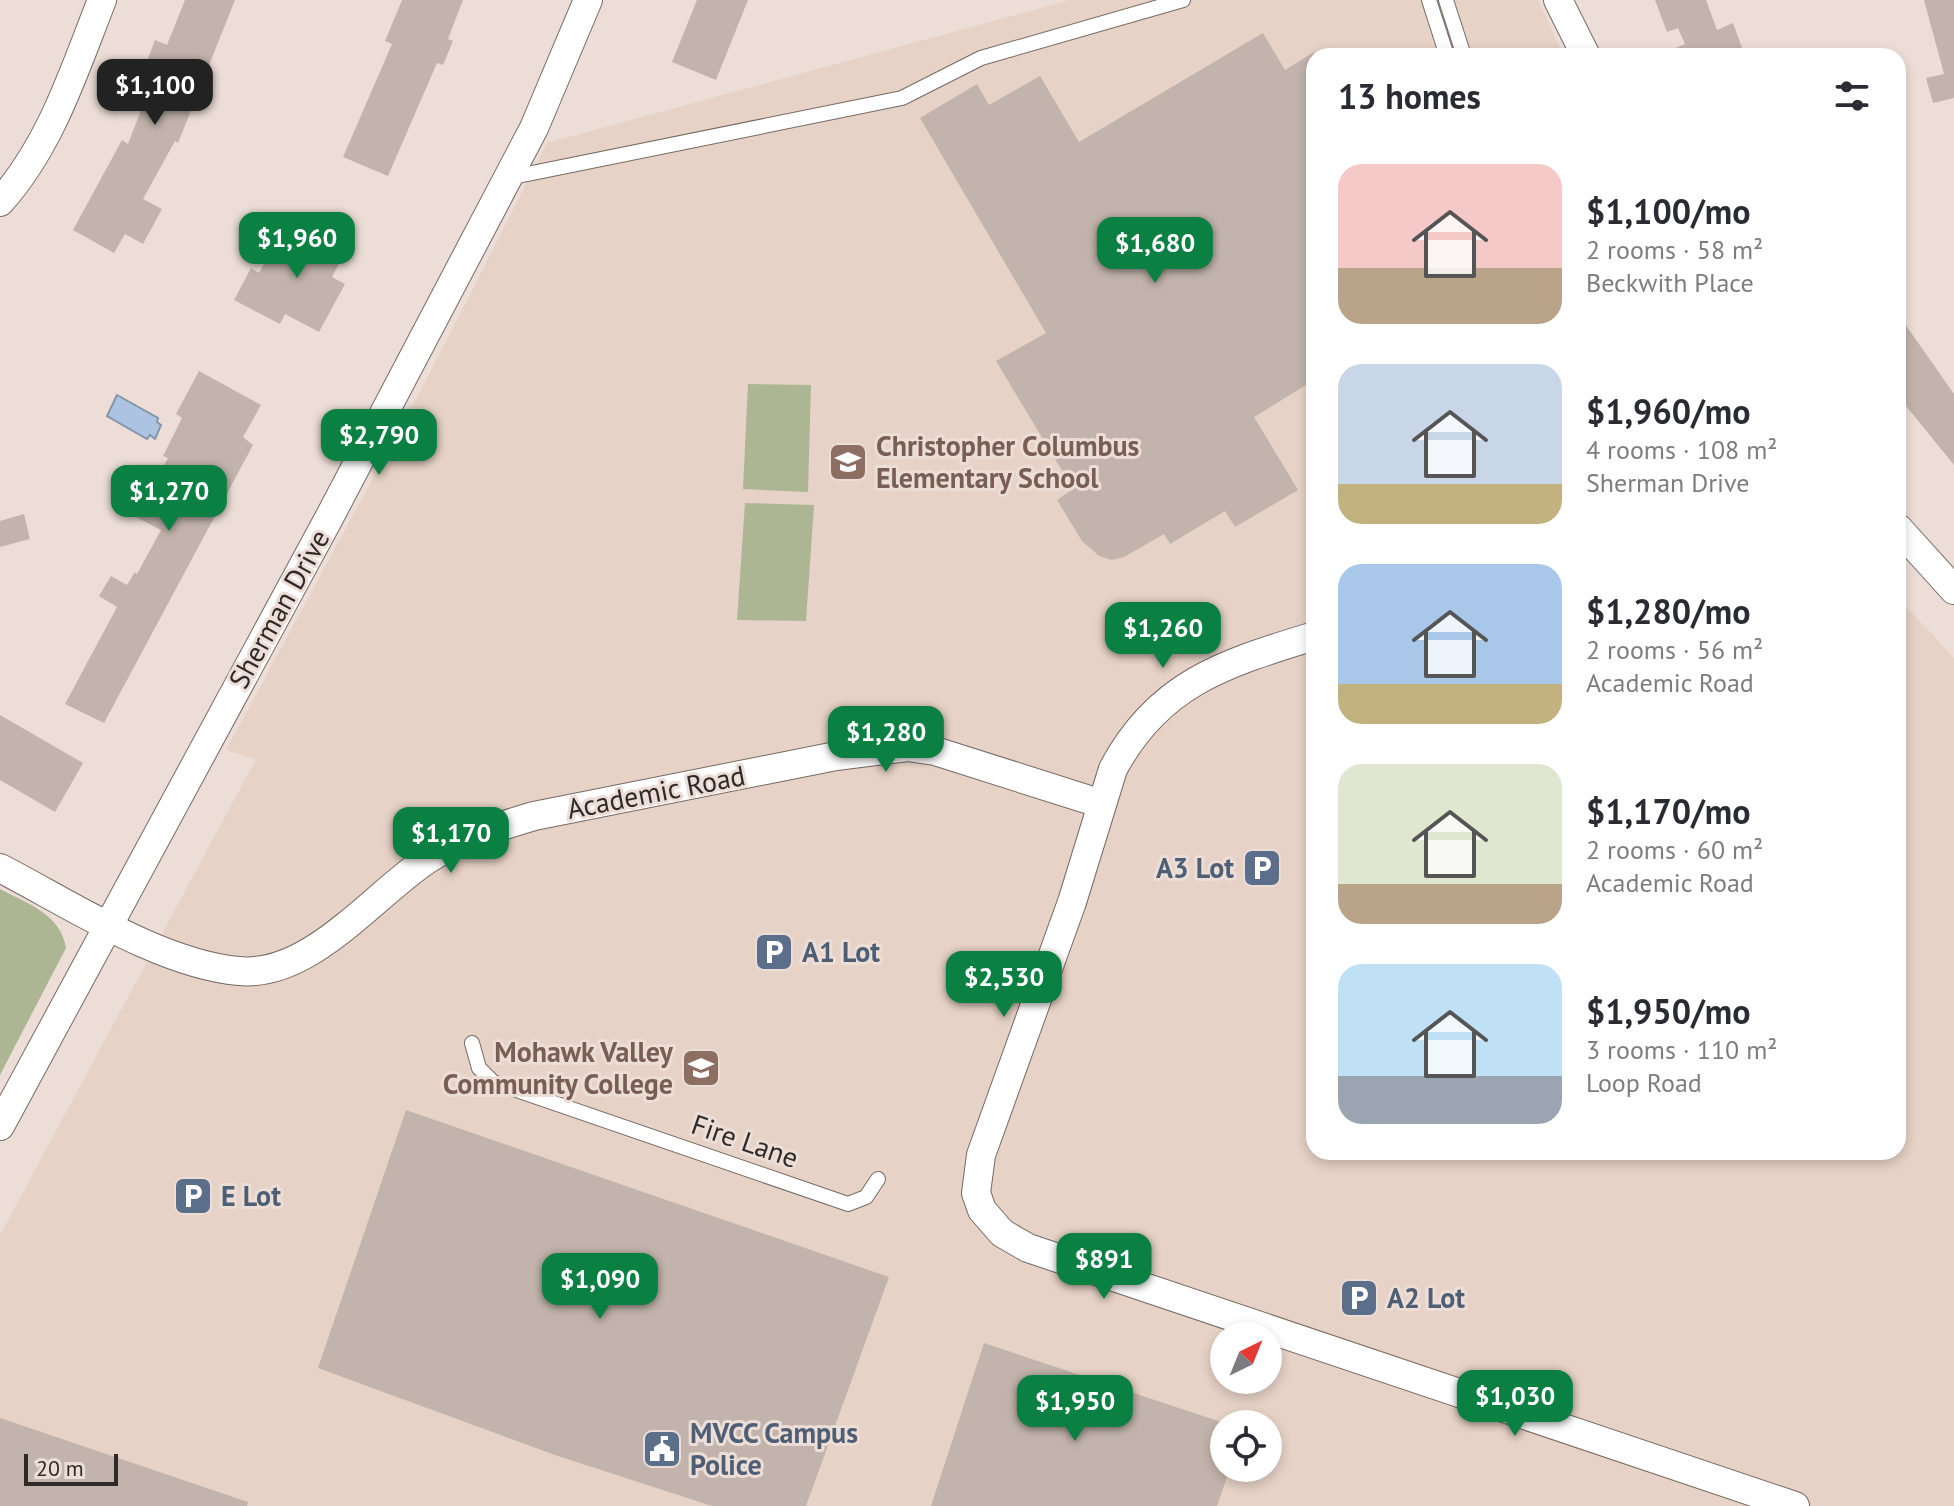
<!DOCTYPE html>
<meta charset="utf-8">
<style>
body{margin:0;font-family:"PT Sans",sans-serif;background:#f7f7f7;color:#2b2b33;height:100vh;display:flex;flex-direction:column;font-size:30px;white-space:nowrap}
*{box-sizing:border-box;margin:0}
p{font-size:26px;color:#7c7c81}
.icon{flex:none;width:44px;height:44px;fill:none;stroke:currentColor;stroke-width:2;stroke-linecap:round;stroke-linejoin:round}
.map{position:relative;flex:1;overflow:hidden}
.sheet{position:absolute;left:1306px;top:48px;width:600px;height:1112px;display:flex;flex-direction:column;background:#fff;border-radius:24px;box-shadow:0 4px 12px #0003}
.sheet>*{flex:none}
.needle{width:52px;rotate:43deg}
.controls{position:absolute;left:1210px;top:1322px;display:grid;gap:16px}
.controls a{display:grid;place-items:center;width:72px;height:72px;border-radius:50%;background:#fff;box-shadow:0 4px 12px #0003;font-size:40px}
.scale{position:absolute;left:24px;bottom:20px;width:94px;box-sizing:border-box;padding-left:8px;border:4px solid #2f2a27;border-top:0;font-size:22px;line-height:28px;white-space:nowrap;color:#2f2a27;-webkit-text-stroke:6px #ecded6;paint-order:stroke}
.price{position:absolute;translate:-50% -68px;padding:0 18px;border-radius:16px;background:#0b8043;color:#fff;font-size:26px;line-height:52px;filter:drop-shadow(0 2px 4px #0008)}
.price::after{content:'';position:absolute;left:50%;top:48px;width:24px;height:18px;margin-left:-12px;background:inherit;clip-path:polygon(0 0,100% 0,50% 100%)}
.price.active{background:#222;color:#fff}
ul{padding:0;list-style:none}
li{display:flex;align-items:center;gap:24px;height:200px;padding:0 32px}
li span{display:grid;place-items:center;flex:none;width:224px;height:160px;border-radius:24px;color:#555}
li>.icon{margin-inline-start:auto}
span .icon{width:96px;height:96px;fill:#fffc;stroke-width:1}
li b{font-size:34px}
h2{display:flex;justify-content:space-between;align-items:center;height:96px;padding:0 32px;font-size:34px}
.map>svg:first-child{display:block}
.built{fill:#e6d2c6;fill-rule:evenodd}
.green{fill:#adb693}
.water{fill:#acc4e2;stroke:#8696aa;stroke-width:2}
.building{fill:#c2b4ac}
.lines{fill:none;stroke-linecap:round;stroke-linejoin:round}
.service-casing{stroke:#766a63;stroke-width:16}
.minor-casing{stroke:#766a63;stroke-width:30}
.service{stroke:#fff;stroke-width:14}
.minor{stroke:#fff;stroke-width:28}
.labels{text-anchor:middle;stroke-width:6;stroke-linejoin:round;paint-order:stroke}
.education-label{font-size:28px;font-weight:bold;fill:#785e54;stroke:#ecded6;text-anchor:start}
.street-label{font-size:28px;fill:#2f2a27;stroke:#ecded6}
.service-label{font-size:28px;font-weight:bold;fill:#4e5e75;stroke:#ecded6;text-anchor:start}
</style>
<div class="map">
<svg width="1954" height="1506" viewBox="0 0 1954 1506">
<rect width="100%" height="100%" fill="#ecded6"/>
<path class="built" d="M1070,0H1538L1564,56H1314V1152H1898V598L1954,658V1506H0V1235L256,759L226,750L432,369L547,143ZM1224,1336H1268V1380H1224ZM1224,1424H1268V1468H1224Z"/>
<path class="green" d="M748,384L811,385L808,492L743,489Z
M745,503L814,505L806,621L737,620Z
M0,889C26,903 61,914 66,948L0,1075Z"/>
<path class="water" d="M117,395L158,418L157,422L161,425L155,439L150,435L147,439L107,416Z"/>
<path class="building" d="M185,0H235L178,143L175,141L143,199L162,209L143,244L125,234L114,253L73,230L122,140L128,144L155,74L144,69L155,40L167,45Z
M402,0H463L448,39L453,41L443,65L437,63L388,176L343,157L392,44L385,41Z
M697,0H748L716,80L672,62Z
M1655,0H1706L1717,30L1733,23L1745,56H1657L1685,44L1678,28L1667,32Z
M1924,0H1954V98L1933,103L1926,78L1944,74Z
M1263,33L1285,70L1314,52V380L1254,417L1298,490L1235,527L1225,511L1170,544L1164,534L1124,557L1112,560L1099,556L1082,541L1057,500L1073,489L996,361L1046,333L920,118L977,84L989,105L1040,76L1079,142Z
M316,225L350,243L332,277L345,284L319,332L285,314L280,324L234,300L251,268L259,273L280,233L306,244Z
M1898,314L1954,394V465L1898,396Z
M199,371L261,405L243,437L253,445L104,723L65,704L117,607L99,596L111,576L127,585L135,572L137,574L161,530L136,517L168,458L163,456L182,418L176,414Z
M24,514L30,539L0,547V521Z
M0,715L83,763L55,812L0,780Z
M406,1110L889,1277L806,1506H712L555,1455L318,1368Z
M984,1343L1227,1424H1224V1468H1230L1217,1506H931Z
M0,1418L248,1502L247,1506H0Z"/>
<g class="lines">
<g class="service-casing">
<path id="service" d="M1429,0L1447,56
M1446,0L1464,56
M508,178L902,98L981,58L1183,0
M472,1043L479,1068L493,1082L848,1204L866,1197L878,1179"/>
</g>
<g class="minor-casing">
<path id="minor" d="M1558,0L1586,56
M0,202C51,145 74,71 102,0
M1898,528L1954,590
M1314,636C1227,663 1159,682 1113,769L1072,902L981,1155L976,1193L982,1210L1002,1233L1028,1248L1795,1506
M0,868C70,904 160,964 239,971C310,978 373,895 428,859C461,838 497,827 534,816L836,756L908,747L935,751L1102,804
M0,1126L329,518L534,128L588,0"/>
</g>
<use href="#service" class="service"/>
<use href="#minor" class="minor"/>
</g>
<defs>
<g id="school-square" transform="scale(2)"><rect x="-9" y="-9" width="18" height="18" rx="4" fill="#8d6e63" stroke="#ecded6"/><path d="M0-5L7-2L0 1L-7-2ZM-4 1L0 2.5L4 1V4Q0 6-4 4Z" fill="#fff"/></g>
<g id="parking-square" transform="scale(2)"><rect x="-9" y="-9" width="18" height="18" rx="4" fill="#5c6f8a" stroke="#ecded6"/><path d="M-3.5-5.5H1a3.5 3.5 0 0 1 0 7H-1V5.5H-3.5ZM-1-3.4V-.6H.8a1.4 1.4 0 0 0 0-2.8Z" fill="#fff"/></g>
<g id="university-square" transform="scale(2)"><rect x="-9" y="-9" width="18" height="18" rx="4" fill="#8d6e63" stroke="#ecded6"/><path d="M0-5L7-2L0 1L-7-2ZM-4 1L0 2.5L4 1V4Q0 6-4 4Z" fill="#fff"/></g>
<g id="civic-square" transform="scale(2)"><rect x="-9" y="-9" width="18" height="18" rx="4" fill="#5c6f8a" stroke="#ecded6"/><path d="M-.6-6.5H3V-4.5H.6V-3L4-1V1h2V6H-6V1h2V-1L-.6-3ZM-1.2 2.5V6h2.4V2.5Z" fill="#fff"/></g>
</defs>
<g fill-rule="evenodd">
<use href="#school-square" x="848" y="462"/>
<use href="#parking-square" x="1262" y="868"/>
<use href="#parking-square" x="774" y="952"/>
<use href="#university-square" x="701" y="1068"/>
<use href="#parking-square" x="193" y="1196"/>
<use href="#parking-square" x="1359" y="1298"/>
<use href="#civic-square" x="662" y="1449"/>
</g>
<g class="labels">
<g class="education-label">
<text x="876" y="456">Christopher Columbus<tspan x="876" dy="32">Elementary School</tspan></text>
<text x="673" y="1062" text-anchor="end">Mohawk Valley<tspan x="673" dy="32">Community College</tspan></text>
</g>
<g class="street-label">
<text transform="translate(279 609) rotate(-61)" y="10">Sherman Drive</text>
<text transform="translate(656 792) rotate(-11)" y="10">Academic Road</text>
<text transform="translate(745 1141) rotate(19)" y="10">Fire Lane</text>
</g>
<g class="service-label">
<text x="1234" y="878" text-anchor="end">A3 Lot</text>
<text x="802" y="962">A1 Lot</text>
<text x="221" y="1206">E Lot</text>
<text x="1387" y="1308">A2 Lot</text>
<text x="690" y="1443">MVCC Campus<tspan x="690" dy="32">Police</tspan></text>
</g>
</g>
</svg>
<div class="controls">
<a><svg class="needle" viewBox="-14 -14 28 28"><path d="M0-13l5 13h-10z" fill="#e53935"/><path d="M0 13l5-13h-10z" fill="#7c7c81"/></svg></a>
<a><svg class="icon" aria-label="locate" viewBox="0 0 24 24"><circle cx="12" cy="12" r="6"/><path d="M12 2v4M12 18v4M2 12h4M18 12h4"/></svg></a>
</div>
<div class="scale">20 m</div>
<b class="price active" style="left:155px;top:127px">$1,100</b>
<b class="price" style="left:297px;top:280px">$1,960</b>
<b class="price" style="left:1155px;top:285px">$1,680</b>
<b class="price" style="left:379px;top:477px">$2,790</b>
<b class="price" style="left:169px;top:533px">$1,270</b>
<b class="price" style="left:1163px;top:670px">$1,260</b>
<b class="price" style="left:886px;top:774px">$1,280</b>
<b class="price" style="left:451px;top:875px">$1,170</b>
<b class="price" style="left:1004px;top:1019px">$2,530</b>
<b class="price" style="left:1104px;top:1301px">$891</b>
<b class="price" style="left:600px;top:1321px">$1,090</b>
<b class="price" style="left:1515px;top:1438px">$1,030</b>
<b class="price" style="left:1075px;top:1443px">$1,950</b>
<section class="sheet">
<h2>13 homes<svg class="icon" aria-label="filters" viewBox="0 0 24 24"><path d="M4 7h16M4 17h16"/><circle cx="9" cy="7" r="2"/><circle cx="15" cy="17" r="2"/></svg></h2>
<ul>
<li><span style="background:linear-gradient(#f6c9c9 65%,#b9a48a 0)"><svg class="icon" aria-label="home" viewBox="0 0 24 24"><path d="M3 11l9-7 9 7M6 9v11h12V9"/></svg></span><div><b>$1,100/mo</b><p>2 rooms · 58 m²</p><p>Beckwith Place</p></div></li>
<li><span style="background:linear-gradient(#c9d6e8 75%,#c2b280 0)"><svg class="icon" aria-label="home" viewBox="0 0 24 24"><path d="M3 11l9-7 9 7M6 9v11h12V9"/></svg></span><div><b>$1,960/mo</b><p>4 rooms · 108 m²</p><p>Sherman Drive</p></div></li>
<li><span style="background:linear-gradient(#a9c7e8 75%,#c2b280 0)"><svg class="icon" aria-label="home" viewBox="0 0 24 24"><path d="M3 11l9-7 9 7M6 9v11h12V9"/></svg></span><div><b>$1,280/mo</b><p>2 rooms · 56 m²</p><p>Academic Road</p></div></li>
<li><span style="background:linear-gradient(#dfe7d0 75%,#b9a48a 0)"><svg class="icon" aria-label="home" viewBox="0 0 24 24"><path d="M3 11l9-7 9 7M6 9v11h12V9"/></svg></span><div><b>$1,170/mo</b><p>2 rooms · 60 m²</p><p>Academic Road</p></div></li>
<li><span style="background:linear-gradient(#bfe0f5 70%,#9aa5b1 0)"><svg class="icon" aria-label="home" viewBox="0 0 24 24"><path d="M3 11l9-7 9 7M6 9v11h12V9"/></svg></span><div><b>$1,950/mo</b><p>3 rooms · 110 m²</p><p>Loop Road</p></div></li>
</ul>
</section>
</div>
